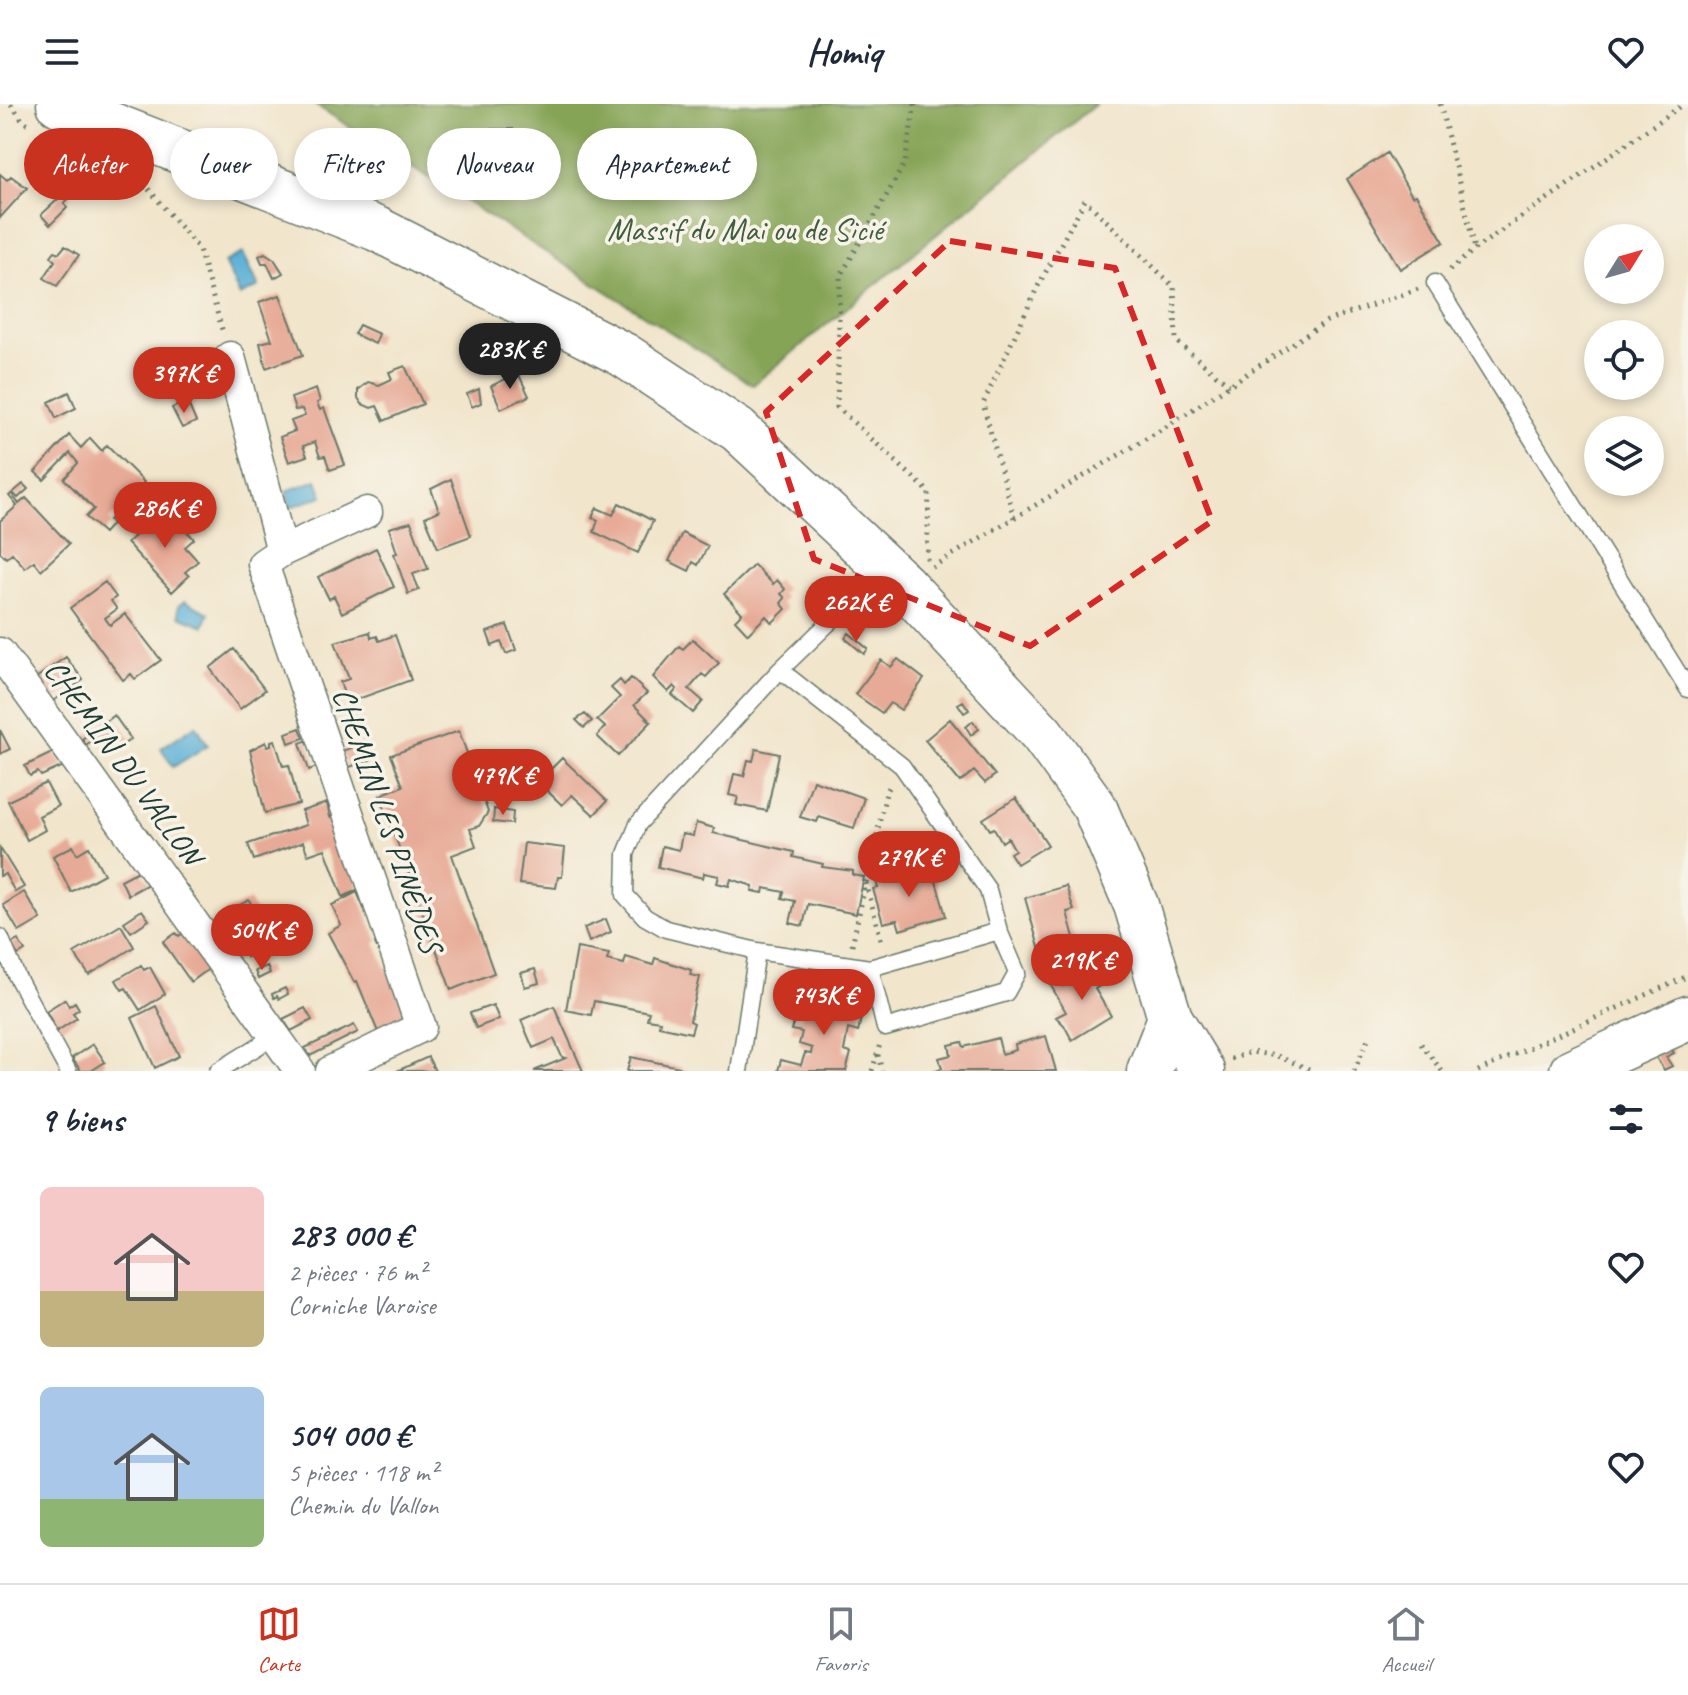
<!DOCTYPE html>
<html lang="fr">
<meta charset="utf-8">
<style>
body{margin:0;font-family:Caveat,sans-serif;background:#f6f6f7;color:#1f2937;height:100vh;display:flex;flex-direction:column;font-size:30px;white-space:nowrap}
*{box-sizing:border-box;margin:0}
p{font-size:26px;color:#747a83}
.icon{flex:none;width:44px;height:44px;fill:none;stroke:currentColor;stroke-width:2;stroke-linecap:round;stroke-linejoin:round}
.map{position:relative;height:967px;overflow:hidden}
.panel{display:flex;flex-direction:column;background:#fff;flex:1}
.panel>*{flex:none}
.top-card{position:absolute;left:24px;top:24px;width:800px;height:72px;display:flex;gap:16px}
.needle{width:52px;rotate:53deg}
.controls{position:absolute;left:1584px;top:120px;display:grid;gap:16px}
.controls a{display:grid;place-items:center;width:80px;height:80px;border-radius:50%;background:#fff;box-shadow:0 4px 12px #0003;font-size:40px}
.price{position:absolute;translate:-50% -68px;padding:0 18px;border-radius:28px;background:#c8321e;color:#fff;font-size:26px;line-height:52px;filter:drop-shadow(0 2px 4px #0008)}
.price::after{content:'';position:absolute;left:50%;top:48px;width:24px;height:18px;margin-left:-12px;background:inherit;clip-path:polygon(0 0,100% 0,50% 100%)}
.price.current{background:#222;color:#fff}
ul{padding:0;list-style:none}
li{display:flex;align-items:center;gap:24px;height:200px;padding:0 40px}
li span{display:grid;place-items:center;flex:none;width:224px;height:160px;border-radius:12px;color:#555}
li>.icon{margin-inline-start:auto}
span .icon{width:96px;height:96px;fill:#fffc;stroke-width:1}
li b{font-size:34px}
h2{display:flex;justify-content:space-between;align-items:center;height:96px;padding:0 40px;font-size:34px}
.chip{padding:0 28px;border-radius:36px;background:#fff;box-shadow:0 4px 12px #0003;font-size:28px;line-height:72px}
.chip.current{background:#c8321e;color:#fff}
header{display:flex;justify-content:space-between;align-items:center;height:104px;padding:0 40px;background:#fff;font-size:36px;font-weight:600}
.tabs{display:flex;justify-content:space-around;align-items:center;height:112px;border-top:2px solid #e0e1e3;background:#fff;font-size:22px;color:#747a83}
.tabs a{display:grid;justify-items:center;gap:4px}
.tabs .current{color:#c8321e}
.map>svg:first-child{display:block}
.forest{fill:#86a456;stroke:#527045;stroke-width:2}
.water{fill:#58afd5;stroke:#3c7684;stroke-width:2}
.building{fill:#e7aa96}
.lines{fill:none;stroke-linecap:round;stroke-linejoin:round}
.lane-casing{stroke:#687869;stroke-width:19}
.street-casing{stroke:#687869;stroke-width:33}
.secondary-casing{stroke:#687869;stroke-width:47}
.path{stroke:#687869;stroke-width:5;stroke-dasharray:2 6;stroke-linecap:butt}
.lane{stroke:#fff;stroke-width:16}
.street{stroke:#fff;stroke-width:30}
.secondary{stroke:#fff;stroke-width:44}
.marked{fill:none;stroke:#d62828;stroke-width:6;stroke-dasharray:16 10;stroke-linejoin:round}
.labels{text-anchor:middle;stroke-width:7;stroke-linejoin:round;paint-order:stroke}
.park-label{font-size:32px;fill:#415d3f;stroke:#f7f3e8}
.street-label{font-size:32px;fill:#1f3d34;stroke:#f7f3e8}
</style>
<header><svg class="icon" aria-label="menu" viewBox="0 0 24 24"><path d="M4 6h16M4 12h16M4 18h16"/></svg>Homiq<svg class="icon" aria-label="heart" viewBox="0 0 24 24"><path d="M12 20l-8-8c-3-5 5-10 8-4 3-6 11-1 8 4z"/></svg></header>
<div class="map">
<svg width="1688" height="967" viewBox="0 0 1688 967">
<rect width="100%" height="100%" fill="#f7f3e8"/>
<filter id="ink" filterUnits="userSpaceOnUse"><feTurbulence type="fractalNoise" baseFrequency=".0125" numOctaves="2"/><feDisplacementMap in="SourceGraphic" scale="16" xChannelSelector="R" yChannelSelector="G"/><feConvolveMatrix kernelMatrix="1 2 1 2 8 2 1 2 1" color-interpolation-filters="sRGB"/></filter>
<filter id="wash" filterUnits="userSpaceOnUse"><feTurbulence type="fractalNoise" baseFrequency=".006" numOctaves="4" result="noise"/><feDisplacementMap in="SourceGraphic" scale="32" xChannelSelector="R" yChannelSelector="G"/><feGaussianBlur stdDeviation="1.8" result="paint"/><feColorMatrix in="noise" values="0 0 0 0 0 0 0 0 0 0 0 0 0 0 0 0 0 1.4 0 .05"/><feComposite in="paint" operator="in"/></filter>
<g filter="url(#wash)">
<rect width="100%" height="100%" fill="#f1e5cb"/>
<path class="forest" d="M314,0H1096L753,281Z"/>
<path class="water" d="M243,149L259,183L240,192L224,158Z
M317,376L323,392L291,403L286,387Z
M185,497L209,509L204,522L179,512L178,502Z
M196,621L208,641L173,663L161,644Z"/>
<g id="blocks">
<path class="building" d="M469,25H513V73L480,72V66L469,65Z
M1387,49L1412,92L1416,91L1444,138L1400,165L1347,75Z
M0,70L7,76L11,72L27,84L0,114Z
M67,87L72,92L64,99L67,104L50,121L41,111Z
M65,142L79,151L57,182L44,174L55,157L51,152L55,147L59,149Z
M265,149L274,155L283,169L274,174L267,159H262L259,152Z
M280,191L303,251L266,264L260,239L272,236L259,198Z
M359,221L379,230L375,240L354,230Z
M405,262L423,300L384,317L377,302L371,304L362,300L358,294V286L368,278L379,281L392,275L389,268Z
M518,269L529,292L501,305L491,282Z
M316,285L320,297L317,299L320,306L324,304L345,361L330,366L325,352L320,353L315,338L303,342L307,352L289,358L280,333L295,327L291,317L305,312L302,305L295,306L291,294Z
M479,285L481,299L472,303L467,290Z
M69,288L76,304L56,314L49,298Z
M187,297L196,318L182,324L172,304Z
M69,331L81,344L90,334L102,347L107,341L144,378L109,416L112,420L104,429L86,413L94,405L64,375L78,359L70,349L44,376L35,368Z
M451,375L471,432L438,444L425,413L439,407L431,385Z
M23,380L28,385L18,394L14,390L13,392L19,400L26,394L69,440L41,466L34,457L25,464L12,449L6,454L0,448V417L17,402L9,392Z
M619,399L653,417L638,449L594,428L598,416L592,413L597,404L613,411Z
M161,408L174,421L178,417L194,435L185,443L198,457L185,468L189,472L172,488L127,439Z
M411,418L428,465L413,470L419,486L408,490L394,450L397,449L389,424Z
M682,429L708,442L698,461L693,458L689,467L669,457Z
M376,444L394,483L342,509L334,492L329,495L318,473Z
M754,461L773,480L777,476L785,485L781,490L785,494L781,499L786,505L772,519L766,512L748,530L735,516L742,509L724,490Z
M105,478L116,493L111,497L117,505L105,514L110,521L125,510L161,556L135,575L131,570L123,576L70,504Z
M507,521L516,546L506,550L501,538L492,542L487,528Z
M370,528L371,534L377,532L379,537L395,531L411,576L347,599L340,578L349,575L335,538Z
M849,529L868,545L864,550L845,534Z
M693,535L719,559L706,573L702,570L689,585L703,597L693,609L672,591L677,585L674,582L668,588L653,573L679,542L683,545Z
M234,545L265,586L240,605L210,564Z
M66,553L83,576L53,597L36,574Z
M898,555L924,575L901,606L890,599L882,609L855,590L881,556L891,563Z
M631,574L647,589L634,601L651,618L618,652L597,632L605,623L597,616L620,593L611,584L620,576L624,581Z
M963,597L969,606L964,609L958,600Z
M585,610L592,617L584,624L576,616Z
M114,611L131,635L113,648L102,634L94,640L91,637L86,641L82,635Z
M950,615L995,671L985,679L974,667L960,678L925,636Z
M973,617L979,625L971,631L966,623Z
M300,624L304,634L289,639L286,629Z
M0,626L10,645L0,650Z
M459,627L488,708L479,722L470,725L476,742L452,751L494,869L451,886L380,691L403,682L391,651Z
M275,636L283,662L289,661L299,700L265,709L250,646L266,638L267,642L271,641V637Z
M308,636L317,663L309,666L300,639Z
M364,639L370,656L347,664L342,647Z
M756,645L779,650L767,707L736,701L738,693L729,691L734,670L744,672L748,656L753,657Z
M54,648L64,662L41,672L38,668L30,672L25,662Z
M562,654L607,697L594,711L572,691L562,701L538,678Z
M813,676L864,694L854,724L819,713L817,718L800,713Z
M46,679L58,702L39,712L45,726L27,736L8,697Z
M1016,694L1048,741L1017,760L1010,749L1015,746L1008,734L1002,738L994,724L990,726L983,715Z
M327,699L330,713L334,712L359,785L343,793L325,745L308,751L303,738L254,756L248,740L306,721L302,707Z
M494,705L513,708L512,720L493,718Z
M696,719L714,724L713,729L794,748L793,753L823,760L822,763L853,767V771L864,773L856,810L808,800L803,822L790,819L795,797L782,794L784,788L764,784L763,789L752,787L753,782L731,775L729,782L717,779L719,772L704,769L703,774L658,763L662,742L679,746L682,730L693,732Z
M524,739L565,744L562,773H558L556,784L519,780Z
M73,742L77,750L89,743L104,770L71,788L53,752Z
M0,744L24,783L15,788L5,770L0,772Z
M140,766L150,779L128,791L121,776Z
M902,767L905,776L933,767L946,812L900,826L897,816L883,819L873,785L878,784L875,774Z
M1066,782L1074,806L1067,808L1075,837L1040,847L1025,794Z
M24,788L41,815L19,828L3,801Z
M357,788L378,837L375,839L411,918L380,933L357,877L354,878L328,829L341,821L332,801Z
M249,796L273,839L246,853L244,848L239,850L238,846L242,844L224,809Z
M142,806L149,816L131,828L124,818Z
M606,815L611,828L589,838L584,824Z
M121,821L134,843L89,871L74,849Z
M185,828L210,864L191,878L163,838L176,829L179,832Z
M18,836L25,847L18,851L11,840Z
M577,844L609,850L607,856L624,860L626,853L653,861L655,854L691,866L690,871L700,873L690,917L694,919L691,929L659,922L660,917L647,915L649,908L594,897L591,911L566,906Z
M1101,860L1111,875L1095,885L1111,912L1072,936L1064,921L1056,913L1066,908L1050,880L1059,875L1063,882Z
M141,861L144,866L150,863L165,890L140,906L126,884L122,886L116,876Z
M267,862L270,869L258,875L255,867Z
M535,865L539,879L525,883L521,869Z
M810,880L825,884L823,894L812,892L814,887L808,886Z
M285,884L288,890L279,895L277,892L274,894L272,890Z
M65,895L69,902L75,898L79,905L73,909L77,914L57,927L46,907Z
M806,895L862,909L858,928L848,925L844,947L851,949L846,967H778L781,956L801,961L805,949L811,950L812,944L799,940L802,928L791,926L795,914L801,915Z
M493,901L499,915L476,924L470,909Z
M156,902L179,952L155,964L132,914Z
M554,902L562,920L583,967H534L566,954L562,953L554,935L533,944L521,916Z
M305,904L312,916L291,927L283,915Z
M354,921L358,928L310,952L305,944Z
M1046,932L1056,967H933L942,964L939,954L951,951L949,941L962,938L964,943L998,934L1002,950L1016,946L1015,940Z
M93,940L105,958L91,967H81L72,954Z
M1669,941L1674,949L1666,953L1672,962L1664,966L1653,949Z
M428,953L435,967H397Z
M631,953L679,963L683,965V967H627Z"/>
</g>
</g>
<g filter="url(#ink)">
<use href="#blocks" fill-opacity="0" stroke="#687869" stroke-width="2"/>
<g class="lines">
<g class="lane-casing">
<path id="lane" d="M1435,179L1688,585
M780,566L902,662L988,786L999,827L870,864L757,847L666,825L645,813L625,791L626,750L638,720L780,566L837,511
M0,833L17,873L68,967
M870,864L885,924L1006,889L1017,869L999,827
M218,967L276,931
M739,967L757,847"/>
</g>
<g class="street-casing">
<path id="street" d="M230,253L282,447
M0,549L300,967
M331,967L421,923L263,460L282,447L367,408"/>
</g>
<g class="secondary-casing">
<path id="secondary" d="M59,0L377,125L624,251L738,326L903,480L1042,630L1094,702L1136,801L1170,914L1202,967
M1149,967L1170,914
M1572,967L1688,914"/>
</g>
<path class="path" d="M11,0L23,17L31,21
M915,0L905,59L840,173L837,303L929,388L927,457
M1440,0L1475,145
M86,50L146,82L199,145L223,229
M1450,166L1475,145L1684,0
M1014,414L983,300L1037,184L1085,96L1174,183L1176,237L1229,281
M932,463L1169,321L1327,217L1418,185
M866,779L882,839
M852,841L886,689L891,680
M1421,940L1442,967
M878,951L882,967
M1231,955L1251,948L1277,952L1314,967
M872,967L880,940
M1354,967L1368,935
M1478,967L1688,872"/>
<use href="#lane" class="lane"/>
<use href="#street" class="street"/>
<use href="#secondary" class="secondary"/>
</g>
</g>
<path class="marked" d="M950,137L1115,164L1212,417L1030,542L814,455L766,308Z"/>
<g class="labels">
<g class="park-label">
<text x="745" y="136">Massif du Mai ou de Sicié</text>
</g>
<g class="street-label">
<text transform="translate(124 658) rotate(54)" y="11">CHEMIN DU VALLON</text>
<text transform="translate(388 716) rotate(71)" y="11">CHEMIN LES PINÈDES</text>
</g>
</g>
</svg>
<div class="controls">
<a><svg class="needle" viewBox="-14 -14 28 28"><path d="M0-13l5 13h-10z" fill="#e53935"/><path d="M0 13l5-13h-10z" fill="#747a83"/></svg></a>
<a><svg class="icon" aria-label="locate" viewBox="0 0 24 24"><circle cx="12" cy="12" r="6"/><path d="M12 2v4M12 18v4M2 12h4M18 12h4"/></svg></a>
<a><svg class="icon" aria-label="layers" viewBox="0 0 24 24"><path d="M12 4l9 5-9 5-9-5zM3 14l9 5 9-5"/></svg></a>
</div>
<b class="price current" style="left:510px;top:287px">283K €</b>
<b class="price" style="left:184px;top:311px">397K €</b>
<b class="price" style="left:165px;top:446px">286K €</b>
<b class="price" style="left:856px;top:540px">262K €</b>
<b class="price" style="left:503px;top:713px">479K €</b>
<b class="price" style="left:909px;top:795px">279K €</b>
<b class="price" style="left:262px;top:868px">504K €</b>
<b class="price" style="left:1082px;top:898px">219K €</b>
<b class="price" style="left:824px;top:933px">743K €</b>
<div class="top-card">
<a class="chip current">Acheter</a>
<a class="chip">Louer</a>
<a class="chip">Filtres</a>
<a class="chip">Nouveau</a>
<a class="chip">Appartement</a>
</div>
</div>
<section class="panel">
<h2>9 biens<svg class="icon" aria-label="filters" viewBox="0 0 24 24"><path d="M4 7h16M4 17h16"/><circle cx="9" cy="7" r="2"/><circle cx="15" cy="17" r="2"/></svg></h2>
<ul>
<li><span style="background:linear-gradient(#f6c9c9 65%,#c2b280 0)"><svg class="icon" aria-label="home" viewBox="0 0 24 24"><path d="M3 11l9-7 9 7M6 9v11h12V9"/></svg></span><div><b>283 000 €</b><p>2 pièces · 76 m²</p><p>Corniche Varoise</p></div><svg class="icon" aria-label="heart" viewBox="0 0 24 24"><path d="M12 20l-8-8c-3-5 5-10 8-4 3-6 11-1 8 4z"/></svg></li>
<li><span style="background:linear-gradient(#a9c7e8 70%,#8fb573 0)"><svg class="icon" aria-label="home" viewBox="0 0 24 24"><path d="M3 11l9-7 9 7M6 9v11h12V9"/></svg></span><div><b>504 000 €</b><p>5 pièces · 118 m²</p><p>Chemin du Vallon</p></div><svg class="icon" aria-label="heart" viewBox="0 0 24 24"><path d="M12 20l-8-8c-3-5 5-10 8-4 3-6 11-1 8 4z"/></svg></li>
</ul>
</section>
<nav class="tabs">
<a class="current"><svg class="icon" aria-label="map" viewBox="0 0 24 24"><path d="M3 6l6-2 6 2 6-2v14l-6 2-6-2-6 2zM9 4v14M15 6v14"/></svg>Carte</a>
<a><svg class="icon" aria-label="saved" viewBox="0 0 24 24"><path d="M7 4h10v16l-5-4-5 4z"/></svg>Favoris</a>
<a><svg class="icon" aria-label="home" viewBox="0 0 24 24"><path d="M3 11l9-7 9 7M6 9v11h12V9"/></svg>Accueil</a>
</nav>
